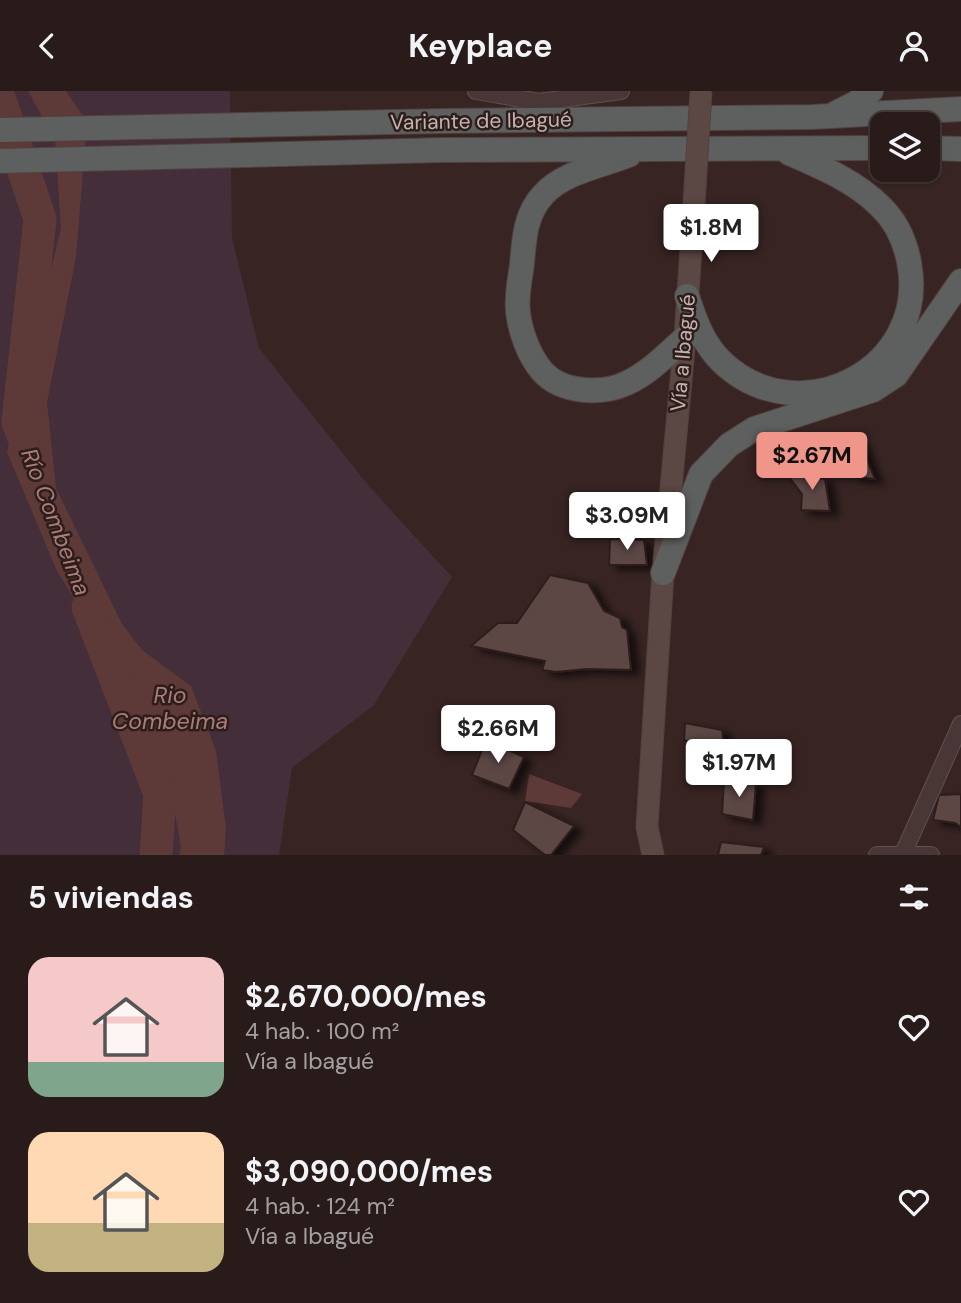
<!DOCTYPE html>
<html lang="es">
<meta charset="utf-8">
<style>
body{margin:0;font-family:"DM Sans",sans-serif;background:#352827;color:#f1f3f6;height:100vh;display:flex;flex-direction:column;font-size:26px;white-space:nowrap}
*{box-sizing:border-box;margin:0}
p{font-size:23px;color:#a5a1a2}
.icon{flex:none;width:38px;height:38px;fill:none;stroke:currentColor;stroke-width:2;stroke-linecap:round;stroke-linejoin:round}
.map{position:relative;height:764px;overflow:hidden}
.drawer{display:flex;flex-direction:column;background:#291b1a;flex:1}
.drawer>*{flex:none}
.fabs{position:absolute;left:870px;top:21px;display:grid;gap:14px}
.fabs a{display:grid;place-items:center;width:70px;height:70px;border-radius:14px;background:#291b1a;box-shadow:0 2px 5px #0004,0 0 0 2px #453939;font-size:35px}
.price{position:absolute;translate:-50% -60px;padding:0 16px;border-radius:7px;background:#fff;color:#222;font-size:23px;line-height:46px;filter:drop-shadow(0 2px 4px #0008)}
.price::after{content:'';position:absolute;left:50%;top:42px;width:21px;height:16px;margin-left:-10px;background:inherit;clip-path:polygon(0 0,100% 0,50% 100%)}
.price.active{background:#f0958a;color:#111}
ul{padding:0;list-style:none}
li{display:flex;align-items:center;gap:21px;height:175px;padding:0 28px}
li span{display:grid;place-items:center;flex:none;width:196px;height:140px;border-radius:21px;color:#555}
li>.icon{margin-inline-start:auto}
span .icon{width:84px;height:84px;fill:#fffc;stroke-width:1}
li b{font-size:30px}
h2{display:flex;justify-content:space-between;align-items:center;height:84px;padding:0 28px;font-size:30px}
header{display:flex;justify-content:space-between;align-items:center;height:91px;padding:0 28px;background:#291b1a;font-size:32px;font-weight:700}
.map>svg:first-child{display:block}
.green{fill:#432e3a}
.water{fill:#5d3a37}
.lines{fill:none;stroke-linecap:round;stroke-linejoin:round}
.river{stroke:#5d3a37;stroke-width:33}
.building{fill:#5c4644;stroke:#2f1f1d;stroke-width:2;filter:url(#shadow)}
.minor-casing{stroke:#60504e;stroke-width:18}
.secondary-casing{stroke:#51413f;stroke-width:23}
.trunk-casing{stroke:#50403e;stroke-width:26}
.minor{stroke:#483736;stroke-width:16}
.secondary{stroke:#5b4744;stroke-width:21}
.trunk{stroke:#5e6060;stroke-width:24}
.secondary-bridge-casing{stroke:#51413f;stroke-width:23;stroke-linecap:butt}
.secondary-bridge{stroke:#5b4744;stroke-width:21}
.labels{text-anchor:middle;stroke-width:5;stroke-linejoin:round;paint-order:stroke}
.street-label{font-size:21px;fill:#c4b3b1;stroke:#2d1d1b}
.water-label{font-size:23px;font-style:italic;fill:#aa7d7b;stroke:#2d1d1b}
</style>
<header><svg class="icon" aria-label="back" viewBox="0 0 24 24"><path d="M15 5l-7 7 7 7"/></svg>Keyplace<svg class="icon" aria-label="person" viewBox="0 0 24 24"><circle cx="12" cy="8" r="4"/><path d="M4 21q1-7 8-7t8 7"/></svg></header>
<div class="map">
<svg width="961" height="764" viewBox="0 0 961 764">
<defs>
<filter id="shadow"><feDropShadow dx="8" dy="4.5" stdDeviation="3.5" flood-color="#0009"/></filter>
</defs>
<rect width="100%" height="100%" fill="#372423"/>
<path class="green" d="M0,0H230L232,147L259,257L368,394L452,486L374,614L292,677L279,764H0Z"/>
<path class="water" d="M28,0H66L87,31L76,166L47,311L56,397L122,533L142,559L191,595L216,660L226,738L224,764H179L181,756L167,678L129,598L56,478L7,361L61,137L55,49Z
M529,683L582,703L571,717L525,710Z"/>
<g class="lines">
<path class="river" d="M0,9L40,128L18,331L24,347
M88,516L160,703L156,764"/>
</g>
<path class="building" d="M859,350L875,388L854,386L839,356Z
M786,382L825,388L830,420L801,419L802,403Z
M610,448L644,449L647,474H609Z
M550,484L588,492L604,520L620,527L622,536L627,539L631,579L587,578L556,581L542,579L545,570L471,555L498,532H517Z
M685,632L722,639L725,661L704,657L684,649Z
M486,649L524,666L509,698L472,684Z
M724,689L756,693L753,729L722,723Z
M961,703V736L955,732L933,729L939,704Z
M525,711L574,735L551,764H545L513,739Z
M721,751L764,756L761,764H718Z"/>
<g class="lines">
<g class="minor-casing">
<path id="minor" d="M476,0L539,11L621,0
M903,763L961,633
M877,764H931"/>
</g>
<g class="secondary-casing">
<path id="secondary" d="M653,764L647,736L663,482L685,247L695,97"/>
</g>
<g class="trunk-casing">
<path id="trunk" d="M836,22L856,12L871,0
M0,39L442,30L812,26L961,18
M928,57L961,58
M629,64C602,75 563,81 543,104C525,123 524,149 522,173C520,188 516,206 518,221C520,240 529,265 542,280C561,302 602,304 627,292C649,282 667,263 685,247
M0,70L443,59L882,57
M687,205C695,229 703,253 722,271C800,345 930,277 909,171C905,150 896,130 880,115C855,90 821,76 789,62
M663,482L701,383L729,354L754,338L873,299L896,284L961,190"/>
</g>
<use href="#minor" class="minor"/>
<use href="#secondary" class="secondary"/>
<use href="#trunk" class="trunk"/>
<g class="secondary-bridge-casing">
<path id="secondary-bridge" d="M695,97L701,0"/>
</g>
<use href="#secondary-bridge" class="secondary-bridge"/>
</g>
<g class="labels">
<g class="street-label">
<text transform="translate(481 30) rotate(-1)" y="7">Variante de Ibagué</text>
<text transform="translate(683 262) rotate(-85)" y="7">Vía a Ibagué</text>
</g>
<g class="water-label">
<text transform="translate(56 431) rotate(69)" y="8">Río Combeima</text>
<text x="170" y="612">Rio<tspan x="170" dy="26">Combeima</tspan></text>
</g>
</g>
</svg>
<div class="fabs">
<a><svg class="icon" aria-label="layers" viewBox="0 0 24 24"><path d="M12 4l9 5-9 5-9-5zM3 14l9 5 9-5"/></svg></a>
</div>
<b class="price" style="left:711px;top:173px">$1.8M</b>
<b class="price active" style="left:812px;top:401px">$2.67M</b>
<b class="price" style="left:627px;top:461px">$3.09M</b>
<b class="price" style="left:498px;top:674px">$2.66M</b>
<b class="price" style="left:739px;top:708px">$1.97M</b>
</div>
<section class="drawer">
<h2>5 viviendas<svg class="icon" aria-label="filters" viewBox="0 0 24 24"><path d="M4 7h16M4 17h16"/><circle cx="9" cy="7" r="2"/><circle cx="15" cy="17" r="2"/></svg></h2>
<ul>
<li><span style="background:linear-gradient(#f6c9c9 75%,#7fa58c 0)"><svg class="icon" aria-label="home" viewBox="0 0 24 24"><path d="M3 11l9-7 9 7M6 9v11h12V9"/></svg></span><div><b>$2,670,000/mes</b><p>4 hab. · 100 m²</p><p>Vía a Ibagué</p></div><svg class="icon" aria-label="heart" viewBox="0 0 24 24"><path d="M12 20l-8-8c-3-5 5-10 8-4 3-6 11-1 8 4z"/></svg></li>
<li><span style="background:linear-gradient(#ffd9b3 65%,#c2b280 0)"><svg class="icon" aria-label="home" viewBox="0 0 24 24"><path d="M3 11l9-7 9 7M6 9v11h12V9"/></svg></span><div><b>$3,090,000/mes</b><p>4 hab. · 124 m²</p><p>Vía a Ibagué</p></div><svg class="icon" aria-label="heart" viewBox="0 0 24 24"><path d="M12 20l-8-8c-3-5 5-10 8-4 3-6 11-1 8 4z"/></svg></li>
</ul>
</section>
